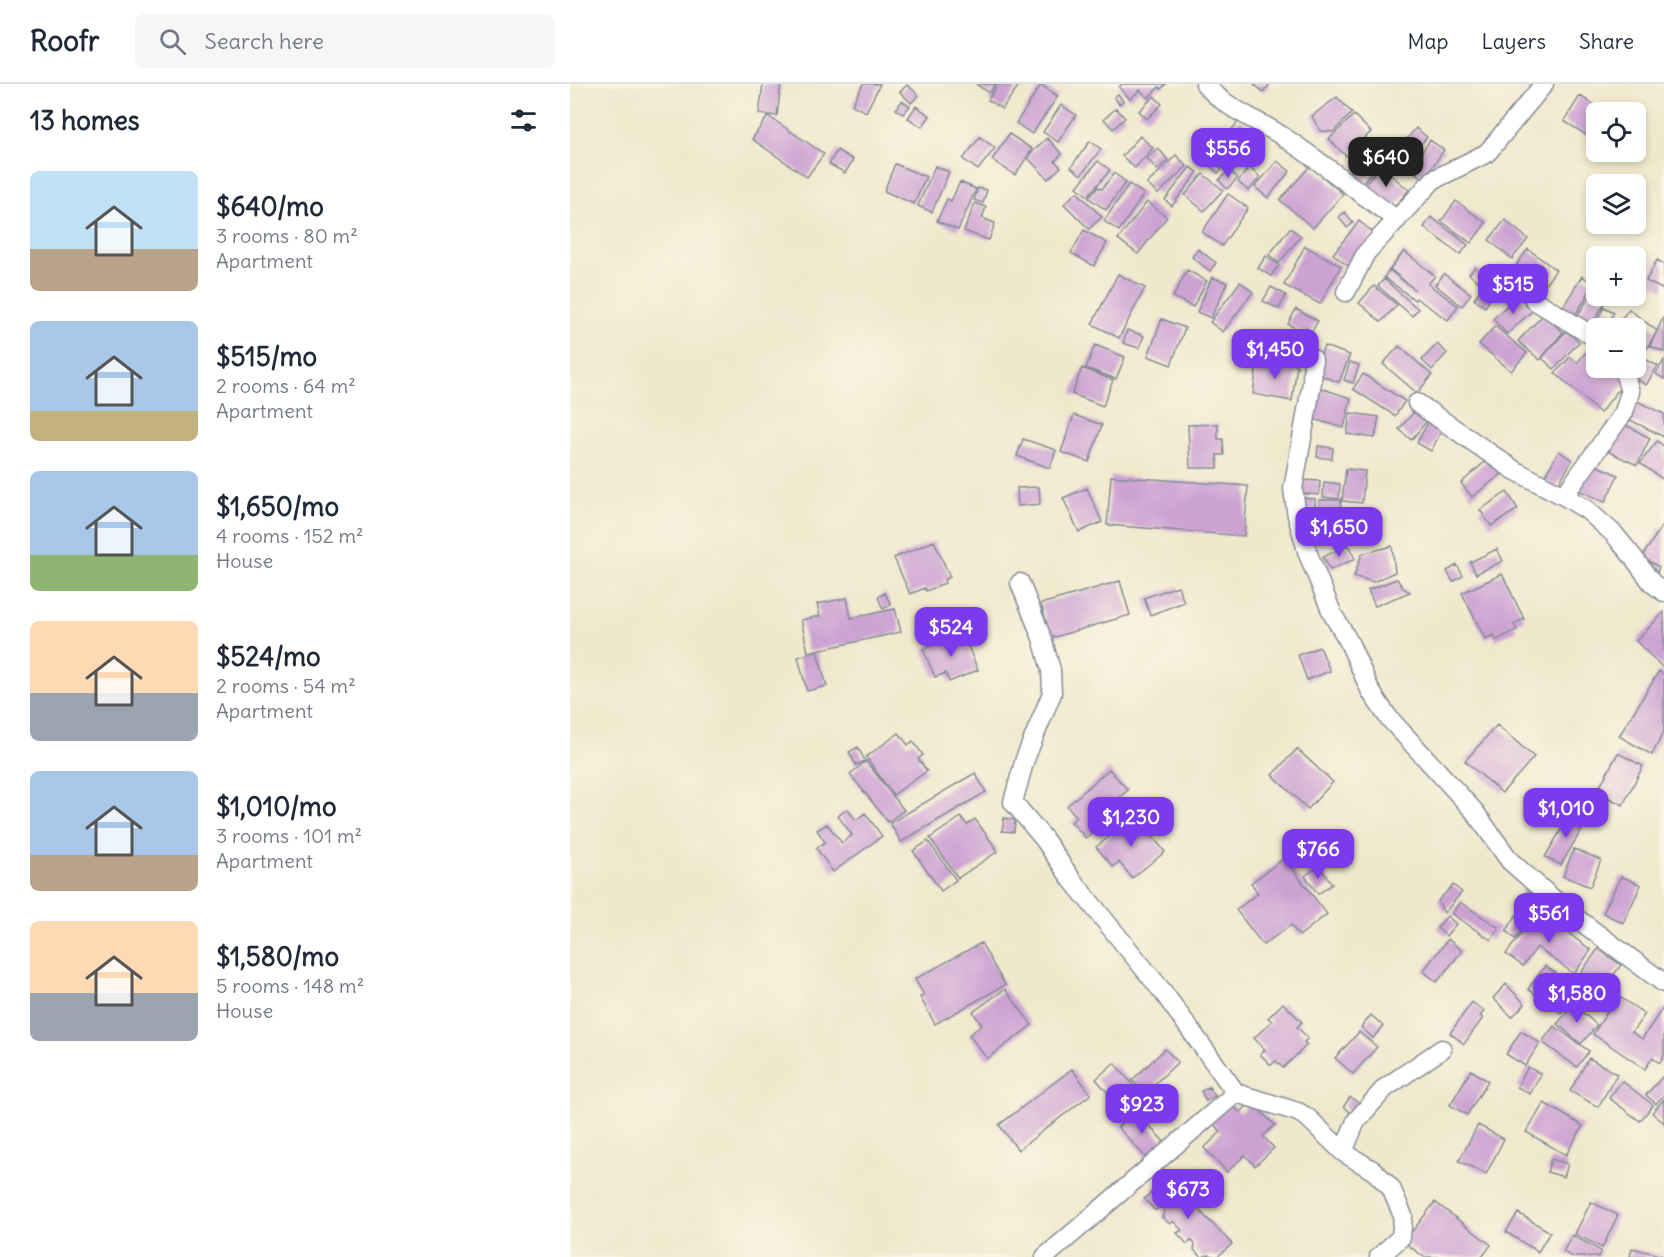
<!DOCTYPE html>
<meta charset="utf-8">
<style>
body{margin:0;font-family:Delius,sans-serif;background:#f6f6f7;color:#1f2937;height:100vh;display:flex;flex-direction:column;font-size:22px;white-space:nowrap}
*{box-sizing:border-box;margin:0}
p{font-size:20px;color:#747a83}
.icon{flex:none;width:33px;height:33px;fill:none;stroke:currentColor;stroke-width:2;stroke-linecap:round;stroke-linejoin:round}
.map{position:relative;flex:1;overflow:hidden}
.drawer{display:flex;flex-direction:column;background:#fff;width:570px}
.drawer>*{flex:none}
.buttons{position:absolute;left:1016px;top:18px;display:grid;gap:12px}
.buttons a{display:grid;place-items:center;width:60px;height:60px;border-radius:9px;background:#fff;box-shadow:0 3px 9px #0003;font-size:30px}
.price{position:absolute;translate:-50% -51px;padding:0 14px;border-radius:12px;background:#7c3aed;color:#fff;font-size:20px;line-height:39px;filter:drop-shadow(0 2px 3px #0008)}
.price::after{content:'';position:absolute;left:50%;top:36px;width:18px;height:14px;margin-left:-9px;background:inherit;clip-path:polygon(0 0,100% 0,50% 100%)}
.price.active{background:#222;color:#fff}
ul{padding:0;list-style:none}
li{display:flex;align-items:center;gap:18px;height:150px;padding:0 30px}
li span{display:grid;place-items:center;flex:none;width:168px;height:120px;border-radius:9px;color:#555}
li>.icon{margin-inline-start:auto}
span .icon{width:72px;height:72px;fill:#fffc;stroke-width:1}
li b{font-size:26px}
h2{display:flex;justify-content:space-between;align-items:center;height:72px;padding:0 30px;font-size:26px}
header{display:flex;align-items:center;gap:36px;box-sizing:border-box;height:84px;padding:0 30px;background:#fff;border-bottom:2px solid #e0e1e3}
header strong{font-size:28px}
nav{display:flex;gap:33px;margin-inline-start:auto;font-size:21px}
.search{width:420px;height:54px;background:#f6f6f7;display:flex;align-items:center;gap:15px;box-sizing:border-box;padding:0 21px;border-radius:9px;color:#747a83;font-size:22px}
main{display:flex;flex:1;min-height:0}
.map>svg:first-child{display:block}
.building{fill:#cca2d3}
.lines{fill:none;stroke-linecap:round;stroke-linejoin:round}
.minor-casing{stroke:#858c95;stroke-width:21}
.minor{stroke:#fff;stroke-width:18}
</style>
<header>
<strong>Roofr</strong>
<div class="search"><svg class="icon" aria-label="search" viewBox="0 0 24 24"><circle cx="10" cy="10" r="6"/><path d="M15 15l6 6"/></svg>Search here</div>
<nav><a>Map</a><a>Layers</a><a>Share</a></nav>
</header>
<main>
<section class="drawer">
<h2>13 homes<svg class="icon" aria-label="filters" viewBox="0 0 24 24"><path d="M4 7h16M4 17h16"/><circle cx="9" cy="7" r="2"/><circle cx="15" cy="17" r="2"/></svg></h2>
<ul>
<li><span style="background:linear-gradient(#bfe0f5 65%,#b9a48a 0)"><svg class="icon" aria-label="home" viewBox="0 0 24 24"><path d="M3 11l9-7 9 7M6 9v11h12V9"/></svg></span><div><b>$640/mo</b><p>3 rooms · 80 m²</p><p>Apartment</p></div></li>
<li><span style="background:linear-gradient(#a9c7e8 75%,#c2b280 0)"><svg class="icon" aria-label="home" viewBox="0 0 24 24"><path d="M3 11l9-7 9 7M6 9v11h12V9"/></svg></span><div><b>$515/mo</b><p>2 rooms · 64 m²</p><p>Apartment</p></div></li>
<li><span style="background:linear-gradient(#a9c7e8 70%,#8fb573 0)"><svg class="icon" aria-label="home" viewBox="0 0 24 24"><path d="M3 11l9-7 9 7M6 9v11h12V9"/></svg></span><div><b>$1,650/mo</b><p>4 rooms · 152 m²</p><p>House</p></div></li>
<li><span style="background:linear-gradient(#ffd9b3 60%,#9aa5b1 0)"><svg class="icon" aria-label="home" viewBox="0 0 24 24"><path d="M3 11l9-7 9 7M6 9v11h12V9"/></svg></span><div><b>$524/mo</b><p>2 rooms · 54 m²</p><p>Apartment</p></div></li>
<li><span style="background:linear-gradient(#a9c7e8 70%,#b9a48a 0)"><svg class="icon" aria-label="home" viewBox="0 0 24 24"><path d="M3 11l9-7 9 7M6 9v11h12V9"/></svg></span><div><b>$1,010/mo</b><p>3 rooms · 101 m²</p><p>Apartment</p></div></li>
<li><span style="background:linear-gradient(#ffd9b3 60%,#9aa5b1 0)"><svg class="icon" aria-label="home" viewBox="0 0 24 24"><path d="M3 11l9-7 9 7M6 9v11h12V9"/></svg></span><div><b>$1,580/mo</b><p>5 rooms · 148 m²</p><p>House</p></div></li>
</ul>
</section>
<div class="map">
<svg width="1094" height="1173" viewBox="0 0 1094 1173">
<rect width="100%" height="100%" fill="#fcf5e5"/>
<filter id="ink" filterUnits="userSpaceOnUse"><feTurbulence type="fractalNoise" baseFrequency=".0167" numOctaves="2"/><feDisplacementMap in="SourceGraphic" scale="12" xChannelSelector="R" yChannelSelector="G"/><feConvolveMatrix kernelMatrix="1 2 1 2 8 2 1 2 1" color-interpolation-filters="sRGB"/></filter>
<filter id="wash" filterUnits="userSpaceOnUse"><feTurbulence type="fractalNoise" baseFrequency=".008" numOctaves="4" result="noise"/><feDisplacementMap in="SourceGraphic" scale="24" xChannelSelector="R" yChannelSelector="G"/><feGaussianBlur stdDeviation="1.35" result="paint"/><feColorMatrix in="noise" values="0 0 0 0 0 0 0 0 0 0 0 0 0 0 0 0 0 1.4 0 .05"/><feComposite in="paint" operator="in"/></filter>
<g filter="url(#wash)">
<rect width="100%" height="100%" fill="#efe8cc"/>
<g id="blocks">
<path class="building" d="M193,0H211L207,32L189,30Z
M293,0H310L296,28L282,21Z
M408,0H425L420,9L407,1Z
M428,0H450L432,25L418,16Z
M552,0H596L591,5L589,3L578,14L570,6L560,15L549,3Z
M684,0H700L693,8Z
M337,1L349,11L341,19L330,8Z
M471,1L488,12L462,50L446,39Z
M548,10L553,17L549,20L544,13Z
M584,12L592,20L577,35L569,27Z
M1010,12L1036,28H1026V47L1021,54L994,37Z
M767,13L782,29L763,48L750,47L742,32Z
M332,17L340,22L333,30L326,25Z
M491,21L506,31L488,58L473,48Z
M346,22L360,32L352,43L338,34Z
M546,24L555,34L543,45L534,35Z
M784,31L801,48L776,72L759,55Z
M198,32L254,70L237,93L182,55Z
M670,36L685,49L660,77L645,65Z
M846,44L857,53L841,72L830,63Z
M439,50L462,65L457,73L477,54L492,70L485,77L491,83L478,95L457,73L445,91L422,76Z
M570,52L583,64L565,84L552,72Z
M410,53L425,64L408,86L393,75Z
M796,55L814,72L790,102L779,93Z
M860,56L874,66L854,95L841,85Z
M520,57L531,65L511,91L501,83Z
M588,64L598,76L587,86L577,74Z
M267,66L283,76L275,89L259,80Z
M606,71L617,82L588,110L577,100Z
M528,77L540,86L518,112L507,103Z
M707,77L720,87L698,114L685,103Z
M645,79L652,85L648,89L641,83Z
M325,80L356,93L344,120L314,107Z
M365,82L379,88L362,128L348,122Z
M740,82L773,110L743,144L710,116Z
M810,82L839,106L822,126L793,102Z
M620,83L628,88L602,122L595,116Z
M679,83L690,93L679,107L668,98Z
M659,86L668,94L657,105L649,96Z
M544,89L556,98L536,126L519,114L528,103L532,105Z
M633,90L653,106L634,127L615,111Z
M390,98L406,105L388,146L367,137L377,115L381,117Z
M559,100L574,110L549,147L534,137Z
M408,104L417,106L413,119L404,116Z
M507,108L532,133L519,145L494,120Z
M658,110L678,124L652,162L632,148Z
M886,117L916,139L901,159L871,137Z
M577,118L597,133L568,170L548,155Z
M405,119L416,123L412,134L425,139L419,156L394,147Z
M775,128L783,139L777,144L769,133Z
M861,133L898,161L890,171L854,143Z
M935,136L958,155L942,175L919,156Z
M789,137L804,149L778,182L763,170Z
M720,144L731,152L709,179L699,171Z
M514,146L537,159L524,182L501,169Z
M735,162L771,182L750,220L714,201Z
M628,165L646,179L640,187L622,173Z
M958,165L986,186L964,216L950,205L958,194L945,183Z
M834,167L865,192L858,200L888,222L878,236L846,214L845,216L814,193L819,186L845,206L820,185Z
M696,172L709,181L701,192L688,184Z
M1087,176L1094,180V206L1076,197Z
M905,183L920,195L914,202L899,190Z
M617,186L637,197L623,223L603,213Z
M548,190L575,204L549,254L522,240Z
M874,190L901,210L892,222L865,201Z
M1012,192L1024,200L1006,230L993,223Z
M642,193L657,199L641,234L627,228Z
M814,195L848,225L842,232L808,202Z
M670,198L683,208L653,248L640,238Z
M804,202L827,221L811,238L789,219Z
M701,203L716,211L709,225L693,217Z
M912,203L923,211L915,223L904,215Z
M1022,208L1036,217L1018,246L1004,238Z
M947,212L964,225L937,250L923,235Z
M1034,223L1044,228L1036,244H1023Z
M726,225L748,237L739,252L718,240Z
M1059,225L1087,247L1065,285V244H1051L1047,240Z
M973,231L993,248L970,276L948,257Z
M1094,232V268L1080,262Z
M592,235L615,244L601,281L578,272Z
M925,242L957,269L941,287L909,260Z
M557,246L574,252L569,264L553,259Z
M996,247L1009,258L984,285L972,274Z
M867,260L877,269L862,286L852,276Z
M525,261L555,273L546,295L516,284Z
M754,262L780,271L769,298L744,289Z
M829,262L862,291L847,309L813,280Z
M1020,263L1026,267V284H1045L1057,295L1030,329L985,289L1000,273L1007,279Z
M688,274L727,281L722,317L683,310Z
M1073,274L1088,282L1076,301L1062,292Z
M1094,276V295L1086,290Z
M780,278L789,281L783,299L774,296Z
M512,284L543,296L533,322L502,310Z
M793,290L835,317L825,332L783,305Z
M747,303L781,314L774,344L743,335Z
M1063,315L1094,330V353L1054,333Z
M844,328L856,338L841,356L829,345Z
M780,329L809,333L805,354L777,350Z
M504,331L532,341L519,378L491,368Z
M860,335L874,342L861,367L847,359Z
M1052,339L1080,354L1067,381L1039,368Z
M648,340V355H653L654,371H647L648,384H620L618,341Z
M453,355L486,366L480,384L447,372Z
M1087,357L1094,362V396L1070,379Z
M748,362L763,364L762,375L747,373Z
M989,367L1002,376L986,404L973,395Z
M918,375L934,388L902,413L891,399Z
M1016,377L1048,391L1035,418L1004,404Z
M776,385L795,387L792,419L772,417Z
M541,392L678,402L674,452L537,441Z
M729,396L750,397L749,411L728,409Z
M754,398L770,400L769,415L753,413Z
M469,403L470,420L448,422L447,404Z
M517,404L532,438L509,448L493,414Z
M937,408L948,425L921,442L910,426Z
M731,414L745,415V425H730Z
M749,416H771L770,427L749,426Z
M1091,443L1094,445V496L1086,492L1089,483L1072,473Z
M364,457L380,493L374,496L375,499L356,507L355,504L340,510L324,474Z
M778,461L785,475L760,486L753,473Z
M822,462L825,488L803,498L784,492L792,470Z
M927,465L933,477L906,490L900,478Z
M887,481L893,492L883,498L877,487Z
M932,490L954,535L944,540L947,546L926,556L924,551L915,555L892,509Z
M827,495L833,504L840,508L805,522L798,506Z
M550,497L560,531L481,554L471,520Z
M608,502L614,518L580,531L574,514Z
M315,509L321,521L313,525L308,513Z
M277,514L281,534L325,525L331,548L238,568L231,536L250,532L247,520Z
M1094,528V582L1093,584L1066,557Z
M392,548L408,586L379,598L376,589L365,593L353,565Z
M750,563L760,587L737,596L728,571Z
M247,568L257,602L237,607L228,573Z
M1089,587L1094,591V647L1082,671L1049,652Z
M927,641L964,673L932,709L895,677Z
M329,649L338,661L343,657L353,671L348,675L357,687L323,711L296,673Z
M288,663L295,677L286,681L279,668Z
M727,665L763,698L738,725L702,691Z
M1048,669L1073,682L1053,721L1027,708Z
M296,677L334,726L318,738L280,690Z
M539,685L558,706L550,713L560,725L530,752L525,746L516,754L501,738L507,733L497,722Z
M405,689L416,708L331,758L320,739Z
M277,725L286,736L295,729L312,752L263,788L246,764L255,758L247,746L257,740L272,759L282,751L268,732Z
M1001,729L1016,738L991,781L975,773Z
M566,732L595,768L562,794L549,778L543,783L526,763Z
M391,733L397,741L405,735L428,767L388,794L360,754Z
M434,734L445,736L444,748L432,747Z
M358,757L386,796L371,807L343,767Z
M1004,765L1031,776L1020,803L993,792Z
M714,774L757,830L729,852L721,841L693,861L666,826L688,809L681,799Z
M749,782L762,800L748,810L735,792Z
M1051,792L1071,801L1053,839L1033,829Z
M883,801L892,808L874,829L868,817Z
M957,808L972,821L945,855L936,847L954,820L950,815Z
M890,818L929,844L921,856L882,830Z
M968,827L1021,866L1004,890L967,863L953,882L936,870Z
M877,832L886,840L876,852L867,844Z
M878,855L892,867L867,898L853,887Z
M411,859L435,901L365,940L350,913L354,911L345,895Z
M1028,865L1051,881L1022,921L999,905Z
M975,882L987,890L978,903L986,909L989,904L1002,914L991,929L958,905Z
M936,900L955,920L942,933L923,914Z
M435,905L462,941L417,975L399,951L412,941L403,928Z
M1048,912L1075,930L1062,948L1072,955L1094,922V972L1090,979L1082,974L1075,985L1023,950Z
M902,918L914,927L910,932L913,934L894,960L880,949Z
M713,919L732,938L727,943L738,954L734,958L737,961L713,984L706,977L701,981L690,970L695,966L684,954L702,937L698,934Z
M1004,921L1027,941L1011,960L987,940Z
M801,931L813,942L803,954L791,943Z
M984,942L1019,967L1007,983L972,958Z
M951,947L970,959L955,982L936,970Z
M789,948L807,963L783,990L765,974Z
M595,965L608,978L575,1009L562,996Z
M1019,974L1047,990L1028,1023L1000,1007Z
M544,979L573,1012L554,1028L526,995Z
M958,983L971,990L960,1010L947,1003Z
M502,985L521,1010L448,1066L429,1041Z
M901,986L918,997L897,1031L880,1021Z
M1094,991V1011L1086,1020L1076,1011Z
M1052,997L1083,1021L1070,1037L1039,1014Z
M639,1003L645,1012L636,1017L631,1007Z
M780,1013L792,1021L784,1033L774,1022Z
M1094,1015V1039L1082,1029Z
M659,1017L670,1029L681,1018L705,1041L693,1052L704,1064L685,1082L675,1071L657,1088L634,1064L651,1048L640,1036Z
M974,1019L1013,1042L996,1071L956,1048Z
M566,1027L595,1059L577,1075L548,1043Z
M908,1041L934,1055L916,1090L889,1077Z
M981,1075L998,1080L994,1093L977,1088Z
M597,1093L662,1160L647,1173L639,1171L632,1173L624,1166L625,1160L621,1156L617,1160L607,1149L612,1146L603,1137L600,1140L592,1133L595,1126L591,1123L585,1126L574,1115Z
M865,1118L921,1161L912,1173H854L834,1158Z
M1021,1118L1048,1131L1032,1164L1005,1150Z
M948,1129L980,1148L968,1168L936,1148Z
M1002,1151L1031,1167L1028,1173H1003L993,1168Z
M1062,1164L1093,1172V1173H1060Z"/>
</g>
</g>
<g filter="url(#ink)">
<use href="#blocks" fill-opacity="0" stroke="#858c95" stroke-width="1.5"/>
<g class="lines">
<g class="minor-casing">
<path id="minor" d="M635,0C655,25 689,36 715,54C753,79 790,109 827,136
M776,208L796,169L863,96L917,69L974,0
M964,216L1026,254
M743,275L742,298L723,405L727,432L738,470L762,529L779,558L801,608L818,633L904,727L940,777L998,828L1094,899
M847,319L944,386L994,412L1017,426L1044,450L1063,473L1082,499L1094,508
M994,412L1054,328L1060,308L1053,284
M450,499L472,554L481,586L482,609L455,675L443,718L474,755L502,796L593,908L666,1009L728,1028L738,1034L773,1068L804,1087L821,1104L833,1132L831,1153L809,1173
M773,1068L786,1037L815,1004L872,965
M475,1173L666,1009"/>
</g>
<use href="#minor" class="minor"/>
</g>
</g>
</svg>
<div class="buttons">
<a><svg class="icon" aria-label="locate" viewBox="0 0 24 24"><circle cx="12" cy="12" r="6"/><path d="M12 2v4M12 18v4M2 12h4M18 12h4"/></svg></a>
<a><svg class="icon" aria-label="layers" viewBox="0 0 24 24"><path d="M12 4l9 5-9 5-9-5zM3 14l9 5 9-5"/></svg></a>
<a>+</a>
<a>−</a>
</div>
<b class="price" style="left:658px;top:95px">$556</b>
<b class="price active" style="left:816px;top:104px">$640</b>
<b class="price" style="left:943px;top:231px">$515</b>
<b class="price" style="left:705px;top:296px">$1,450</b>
<b class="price" style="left:769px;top:474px">$1,650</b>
<b class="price" style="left:381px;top:574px">$524</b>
<b class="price" style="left:996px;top:755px">$1,010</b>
<b class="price" style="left:561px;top:764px">$1,230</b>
<b class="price" style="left:748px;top:796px">$766</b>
<b class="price" style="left:979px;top:860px">$561</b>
<b class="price" style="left:1007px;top:940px">$1,580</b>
<b class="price" style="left:572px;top:1051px">$923</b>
<b class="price" style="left:618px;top:1136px">$673</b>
</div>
</main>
